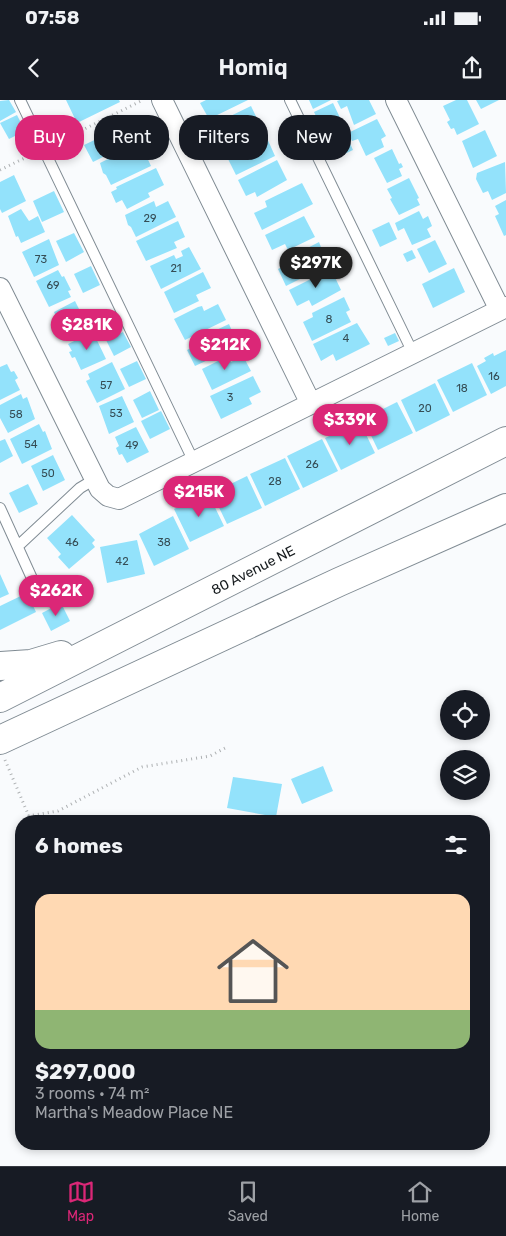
<!DOCTYPE html>
<meta charset="utf-8">
<style>
body{margin:0;font-family:Rubik,sans-serif;background:#20242c;color:#f1f3f6;height:100vh;display:flex;flex-direction:column;font-size:19px;white-space:nowrap}
*{box-sizing:border-box;margin:0}
p{font-size:16px;color:#9ea1a6}
.icon{flex:none;width:28px;height:28px;fill:none;stroke:currentColor;stroke-width:2;stroke-linecap:round;stroke-linejoin:round}
.map{position:relative;flex:1;overflow:hidden}
.panel{position:absolute;left:15px;top:715px;width:475px;height:335px;display:flex;flex-direction:column;background:#171b24;border-radius:20px;box-shadow:0 2px 8px #0003}
.panel>*{flex:none}
.guide{position:absolute;left:15px;top:15px;width:476px;height:45px;display:flex;gap:10px}
.fabs{position:absolute;left:440px;top:590px;display:grid;gap:10px}
.fabs a{display:grid;place-items:center;width:50px;height:50px;border-radius:50%;background:#171b24;box-shadow:0 2px 8px #0003;font-size:25px}
.price{position:absolute;translate:-50% -42px;padding:0 11px;border-radius:18px;background:#db2777;color:#fff;font-size:16px;line-height:32px;filter:drop-shadow(0 1px 2px #0008)}
.price::after{content:'';position:absolute;left:50%;top:30px;width:15px;height:11px;margin-left:-8px;background:inherit;clip-path:polygon(0 0,100% 0,50% 100%)}
.price.active{background:#222;color:#fff}
ul{padding:0;list-style:none}
li{display:grid;align-content:center;gap:10px;height:265px;padding:0 20px}
li+li{border-top:1px solid #363941}
li span{display:grid;place-items:center;height:155px;border-radius:15px;color:#555}
li>.icon{margin-inline-start:auto}
span .icon{width:90px;height:90px;fill:#fffc;stroke-width:1}
li b{font-size:21px}
h2{display:flex;justify-content:space-between;align-items:center;height:60px;padding:0 20px;font-size:21px}
.chip{padding:0 18px;border-radius:20px;background:#171b24;box-shadow:0 2px 8px #0003;font-size:18px;line-height:45px}
.chip.active{background:#db2777;color:#fff}
.status{display:flex;justify-content:space-between;align-items:center;height:35px;padding:0 25px;background:#171b24;direction:ltr}
.status svg{height:14px;fill:currentColor}
header{display:flex;justify-content:space-between;align-items:center;height:65px;padding:0 20px;background:#171b24;font-size:22px;font-weight:600}
.menu{display:flex;justify-content:space-around;align-items:center;height:70px;border-top:1px solid #363941;background:#171b24;font-size:14px;color:#9ea1a6}
.menu a{display:grid;justify-items:center;gap:2px}
.menu .active{color:#db2777}
.map>svg:first-child{display:block}
.building{fill:#93e2fb}
.lines{fill:none;stroke-linecap:round;stroke-linejoin:round}
.lane-casing{stroke:#818c94;stroke-width:12}
.street-casing{stroke:#818c94;stroke-width:22}
.secondary-casing{stroke:#818c94;stroke-width:30}
.path{stroke:#aeb1b3;stroke-width:3;stroke-dasharray:1 4;stroke-linecap:butt}
.lane{stroke:#fff;stroke-width:10}
.street{stroke:#fff;stroke-width:20}
.secondary{stroke:#fff;stroke-width:28}
.labels{text-anchor:middle;stroke-width:5;stroke-linejoin:round;paint-order:stroke}
.number-label{font-size:11px;fill:#354d55}
.street-label{font-size:14px;fill:#161b1e;stroke:#fff}
</style>
<div class="status"><b>07:58</b><svg viewBox="0 0 49 12"><path d="M0 12V9h3v3zM5 12V6h3v6zM10 12V3h3v9zM15 12V0h3v12zM26 1h20v11H26zM47 4h2v5h-2z"/></svg></div>
<header><svg class="icon" aria-label="back" viewBox="0 0 24 24"><path d="M15 5l-7 7 7 7"/></svg>Homiq<svg class="icon" aria-label="share" viewBox="0 0 24 24"><path d="M12 15V3M7 8l5-5 5 5M5 13v7h14v-7"/></svg></header>
<div class="map">
<svg width="506" height="1066" viewBox="0 0 506 1066">
<rect width="100%" height="100%" fill="#f9fbfd"/>
<path class="building" d="M9,0L16,12L0,21V1Z
M66,0H119L120,2L77,23Z
M206,0H248L209,19L200,3Z
M309,0H331L313,9Z
M340,0H369L376,14L354,25L347,6L341,9L337,1Z
M456,0H467L479,24L457,35L454,28L451,29L447,22L450,20L443,6Z
M476,0H499L481,9Z
M333,3L342,22L323,31L314,12Z
M251,6L261,27L236,39L233,34L219,40L212,25Z
M17,15L25,31L9,39L0,23Z
M127,18L135,35L120,42L123,47L93,62L84,45L109,33L107,28Z
M377,19L386,36L381,39L384,47L366,56L358,39L352,41L348,33Z
M485,30L497,56L473,68L462,41Z
M345,32L353,50L336,58L328,41Z
M266,36L275,56L236,75L228,59L237,55L234,50Z
M128,49L131,55L143,49L151,66L111,85L106,75L103,73L100,63Z
M392,49L399,64L401,63L403,67L399,69L402,76L387,83L374,58Z
M277,60L287,80L257,97L255,92L246,96L238,80Z
M505,62L506,93L492,100L488,91L483,93L476,79L477,73Z
M156,68L164,85L148,93L150,97L127,109L122,100L116,103L111,92L117,89L116,87Z
M14,75L26,101L2,113L0,109V82Z
M409,78L419,98L417,99L420,105L399,115L390,99L392,98L387,89Z
M302,83L313,104L262,130L254,113L267,107L265,101Z
M54,91L64,112L42,122L33,101Z
M506,100V135L504,136L495,116L499,114L495,106Z
M154,101L156,107L168,101L176,117L136,137L131,127L128,125L125,115Z
M21,109L29,121L38,116L45,132L21,143L18,136L16,137L8,116Z
M419,111L423,119L428,116L432,126L427,129L431,137L412,145L404,128L398,131L395,123Z
M304,116L315,137L288,150L285,144L272,150L265,135Z
M178,121L185,137L174,142L177,148L146,161L136,141Z
M389,122L397,139L380,147L372,130Z
M74,133L84,152L66,162L56,141Z
M49,139L59,165L34,177L22,152Z
M435,140L447,164L429,173L417,149Z
M319,142L328,165L286,186L278,169L294,161L292,156Z
M189,147L201,169L161,189L150,166L174,155L176,159L183,156L181,151Z
M412,150L416,158L407,162L403,154Z
M91,166L100,185L83,193L74,174Z
M454,168L465,192L433,208L422,184Z
M331,169L341,190L312,206L309,200L297,206L289,190Z
M58,170L62,177L64,176L71,190L68,191L71,197L49,207L36,181Z
M203,172L211,188L196,195L199,201L174,213L164,192Z
M344,197L350,210L346,212L351,222L312,241L303,222L313,217L312,213Z
M75,201L88,227L66,238L61,228L59,230L55,223L58,221L54,212Z
M218,204L226,220L185,240L174,219L198,207L202,206L204,211Z
M357,223L370,244L336,261L333,254L321,261L313,244Z
M229,224L236,240L223,246L225,252L195,266L187,250L212,237L210,233Z
M93,232L106,259L81,270L75,257L72,258L69,252L72,251L68,244Z
M123,232L131,247L114,256L106,240Z
M395,233L399,241L388,246L384,238Z
M506,250V286L491,294L477,266L486,261L484,258L493,253L494,256Z
M228,256L231,262L243,256L251,271L212,290L202,269Z
M137,261L146,279L129,287L120,269Z
M112,262L125,289L97,303L86,281L90,279L88,274Z
M472,263L487,295L453,312L437,280Z
M7,264L11,272L14,271L18,278L15,280L20,290L0,300V267Z
M253,276L261,292L249,298L252,304L221,319L210,296Z
M435,283L450,315L416,332L401,300Z
M150,291L159,310L142,318L133,300Z
M21,294L23,299L27,297L35,319L8,333L0,318V305Z
M122,296L134,322L109,334L99,306Z
M397,302L413,333L378,350L363,319Z
M161,311L170,329L150,339L141,321Z
M360,322L375,353L341,370L325,338Z
M39,324L43,332L45,331L52,349L22,364L10,339Z
M136,327L149,352L127,363L122,354L119,355L116,348L119,346L115,337Z
M5,339L13,356L0,363V341Z
M322,339L338,371L303,388L287,356Z
M53,355L65,380L43,391L31,366Z
M285,358L300,389L265,406L250,374Z
M247,376L262,408L227,424L212,393Z
M28,384L38,404L19,413L9,393Z
M208,393L224,426L190,442L174,409Z
M72,415L95,440L92,443L95,447L69,469L58,457L61,454L47,438Z
M173,416L189,449L154,466L139,434Z
M137,440L145,474L107,483L100,447Z
M0,474L9,494L0,498Z
M27,493L36,512L0,530V506Z
M61,503L70,521L51,531L42,513Z
M323,666L333,691L302,704L291,679Z
M233,677L282,684L276,717L227,708Z"/>
<g class="lines">
<g class="lane-casing">
<path id="lane" d="M20,0L194,362
M290,0L413,253
M0,408L35,485
M18,446L80,388L95,379"/>
</g>
<g class="street-casing">
<path id="street" d="M162,0L311,304
M396,0L500,210
M0,188L100,389L108,396L119,399L506,207"/>
</g>
<g class="secondary-casing">
<path id="secondary" d="M0,566L31,564L61,555
M0,598L506,341
M0,640L339,482L506,408"/>
</g>
<path class="path" d="M54,44L143,0
M0,70L33,54
M5,660L31,721
M28,716L58,711L142,667L210,656L227,647"/>
<use href="#lane" class="lane"/>
<use href="#street" class="street"/>
<use href="#secondary" class="secondary"/>
</g>
<g class="labels">
<g class="number-label">
<text x="150" y="122">29</text>
<text x="41" y="163">73</text>
<text x="176" y="172">21</text>
<text x="53" y="189">69</text>
<text x="329" y="223">8</text>
<text x="346" y="242">4</text>
<text x="494" y="280">16</text>
<text x="106" y="289">57</text>
<text x="462" y="292">18</text>
<text x="230" y="301">3</text>
<text x="425" y="312">20</text>
<text x="116" y="317">53</text>
<text x="16" y="318">58</text>
<text x="31" y="348">54</text>
<text x="132" y="349">49</text>
<text x="312" y="368">26</text>
<text x="48" y="377">50</text>
<text x="275" y="385">28</text>
<text x="72" y="446">46</text>
<text x="164" y="446">38</text>
<text x="122" y="465">42</text>
</g>
<g class="street-label">
<text transform="translate(253 470) rotate(-27)" y="5">80 Avenue NE</text>
</g>
</g>
</svg>
<div class="fabs">
<a><svg class="icon" aria-label="locate" viewBox="0 0 24 24"><circle cx="12" cy="12" r="6"/><path d="M12 2v4M12 18v4M2 12h4M18 12h4"/></svg></a>
<a><svg class="icon" aria-label="layers" viewBox="0 0 24 24"><path d="M12 4l9 5-9 5-9-5zM3 14l9 5 9-5"/></svg></a>
</div>
<b class="price active" style="left:316px;top:189px">$297K</b>
<b class="price" style="left:87px;top:251px">$281K</b>
<b class="price" style="left:225px;top:271px">$212K</b>
<b class="price" style="left:350px;top:346px">$339K</b>
<b class="price" style="left:199px;top:418px">$215K</b>
<b class="price" style="left:56px;top:517px">$262K</b>
<div class="guide">
<a class="chip active">Buy</a>
<a class="chip">Rent</a>
<a class="chip">Filters</a>
<a class="chip">New</a>
</div>
<section class="panel">
<h2>6 homes<svg class="icon" aria-label="filters" viewBox="0 0 24 24"><path d="M4 7h16M4 17h16"/><circle cx="9" cy="7" r="2"/><circle cx="15" cy="17" r="2"/></svg></h2>
<ul>
<li><span style="background:linear-gradient(#ffd9b3 75%,#8fb573 0)"><svg class="icon" aria-label="home" viewBox="0 0 24 24"><path d="M3 11l9-7 9 7M6 9v11h12V9"/></svg></span><div><b>$297,000</b><p>3 rooms · 74 m²</p><p>Martha's Meadow Place NE</p></div></li>
</ul>
</section>
</div>
<nav class="menu">
<a class="active"><svg class="icon" aria-label="map" viewBox="0 0 24 24"><path d="M3 6l6-2 6 2 6-2v14l-6 2-6-2-6 2zM9 4v14M15 6v14"/></svg>Map</a>
<a><svg class="icon" aria-label="saved" viewBox="0 0 24 24"><path d="M7 4h10v16l-5-4-5 4z"/></svg>Saved</a>
<a><svg class="icon" aria-label="home" viewBox="0 0 24 24"><path d="M3 11l9-7 9 7M6 9v11h12V9"/></svg>Home</a>
</nav>
